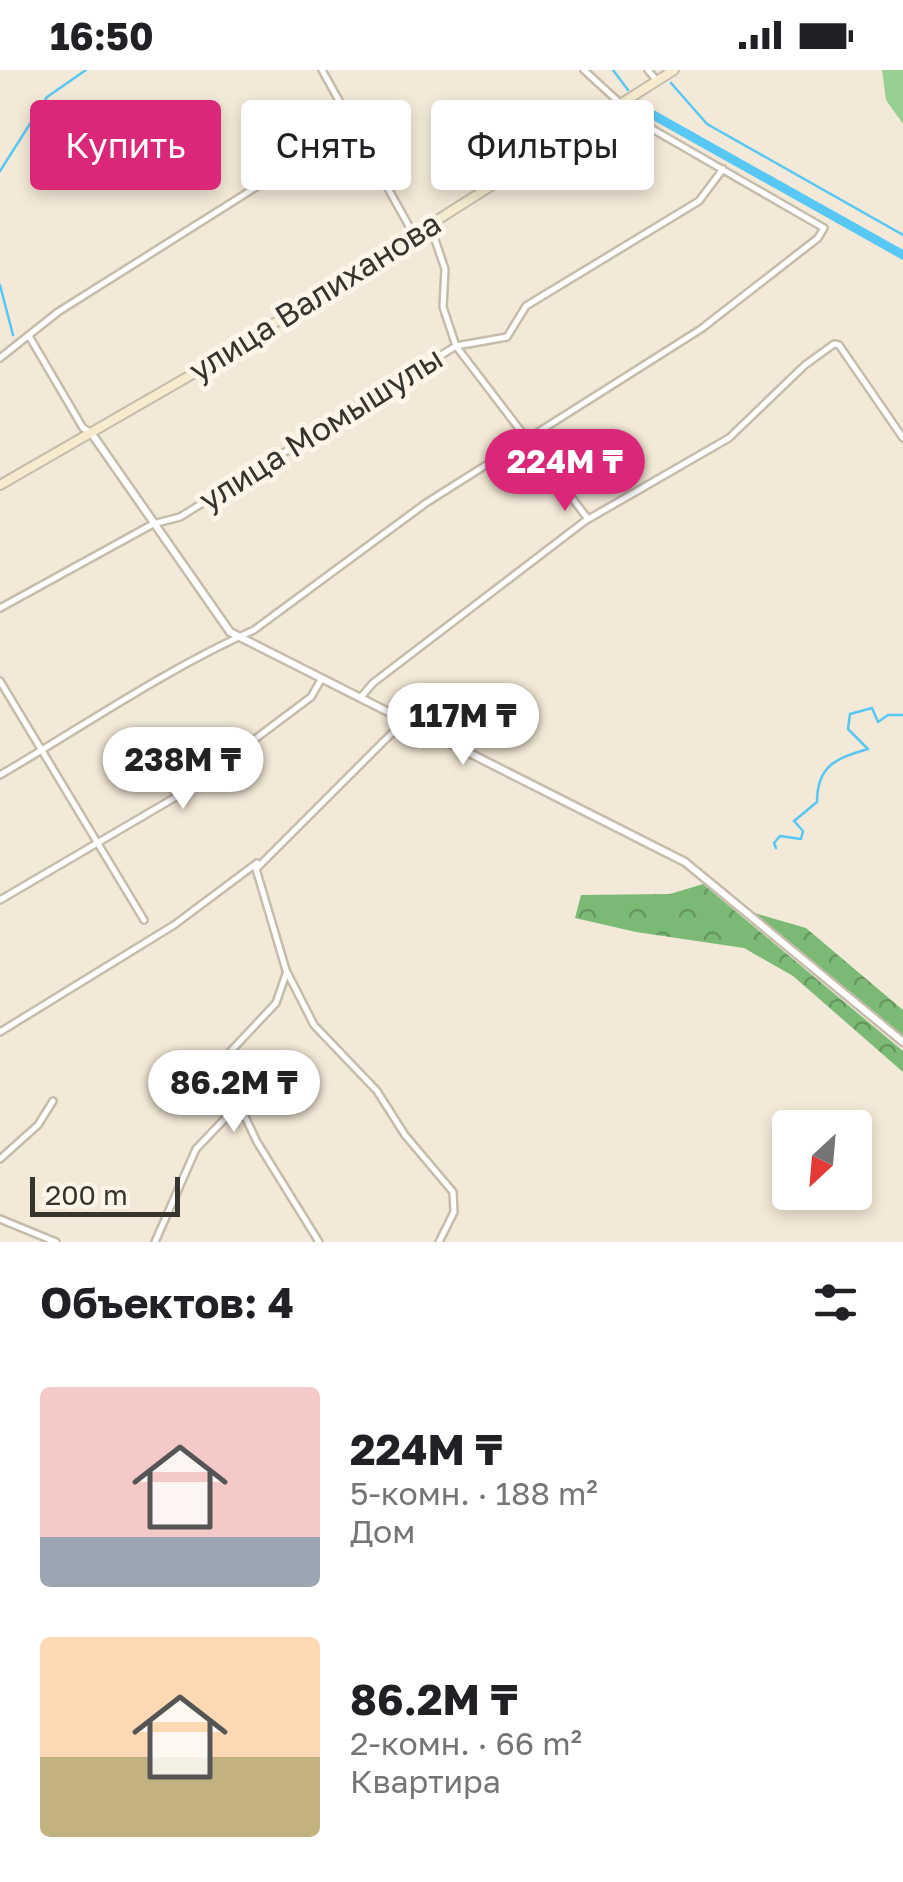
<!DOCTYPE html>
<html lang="ru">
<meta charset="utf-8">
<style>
body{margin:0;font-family:"Golos Text",sans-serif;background:#f2f2f2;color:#202124;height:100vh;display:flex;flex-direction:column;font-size:38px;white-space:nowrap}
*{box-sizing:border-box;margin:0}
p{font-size:32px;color:#757577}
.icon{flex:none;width:55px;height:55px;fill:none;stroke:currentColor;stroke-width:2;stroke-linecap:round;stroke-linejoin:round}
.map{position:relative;height:1172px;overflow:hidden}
.drawer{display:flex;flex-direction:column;background:#fff;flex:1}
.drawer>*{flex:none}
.top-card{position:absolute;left:30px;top:30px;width:845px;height:90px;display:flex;gap:20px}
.needle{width:65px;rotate:206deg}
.buttons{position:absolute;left:772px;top:1040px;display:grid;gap:20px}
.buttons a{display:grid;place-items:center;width:100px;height:100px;border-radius:10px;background:#fff;box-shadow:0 5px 15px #0003;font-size:50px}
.scale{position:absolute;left:30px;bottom:25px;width:150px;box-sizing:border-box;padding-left:10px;border:5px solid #37332d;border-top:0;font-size:28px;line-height:35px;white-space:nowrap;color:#37332d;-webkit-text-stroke:8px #fff6e9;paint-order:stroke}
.price{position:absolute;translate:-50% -85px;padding:0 22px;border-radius:35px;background:#fff;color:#222;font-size:32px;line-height:65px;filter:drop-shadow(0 2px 5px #0008)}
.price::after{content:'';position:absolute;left:50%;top:60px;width:30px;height:22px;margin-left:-15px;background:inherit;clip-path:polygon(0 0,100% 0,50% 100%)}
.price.selected{background:#db2777;color:#fff}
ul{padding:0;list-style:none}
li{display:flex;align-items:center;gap:30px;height:250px;padding:0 40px}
li span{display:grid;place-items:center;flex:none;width:280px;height:200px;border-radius:10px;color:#555}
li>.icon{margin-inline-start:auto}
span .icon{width:120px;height:120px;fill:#fffc;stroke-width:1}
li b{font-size:42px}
h2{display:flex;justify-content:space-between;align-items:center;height:120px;padding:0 40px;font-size:42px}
.chip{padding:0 35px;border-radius:10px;background:#fff;box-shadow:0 5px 15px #0003;font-size:35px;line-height:90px}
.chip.selected{background:#db2777;color:#fff}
.status{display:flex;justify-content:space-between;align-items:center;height:70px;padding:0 50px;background:#fff;direction:ltr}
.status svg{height:28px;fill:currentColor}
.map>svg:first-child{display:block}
.green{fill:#97d090}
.forest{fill:url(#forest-crowns)}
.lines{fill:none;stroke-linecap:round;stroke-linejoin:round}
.stream{stroke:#59c7f4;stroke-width:2.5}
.river{stroke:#59c7f4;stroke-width:9}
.minor-casing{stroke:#c6bcac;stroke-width:10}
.tertiary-casing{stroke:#c6bcac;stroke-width:11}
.secondary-casing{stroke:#c6bcac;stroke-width:12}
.minor{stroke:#fff;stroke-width:5}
.tertiary{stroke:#fff;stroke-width:6}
.secondary{stroke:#f6eccd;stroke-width:8}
.labels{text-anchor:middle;stroke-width:10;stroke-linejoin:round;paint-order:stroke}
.street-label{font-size:32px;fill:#37332d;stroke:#fff6e9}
</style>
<div class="status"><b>16:50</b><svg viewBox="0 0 49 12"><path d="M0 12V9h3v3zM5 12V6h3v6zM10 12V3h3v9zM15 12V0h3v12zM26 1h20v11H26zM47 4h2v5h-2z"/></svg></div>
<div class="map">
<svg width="903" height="1172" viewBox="0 0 903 1172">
<defs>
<pattern id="forest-crowns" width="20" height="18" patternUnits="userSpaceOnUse" patternTransform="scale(2.5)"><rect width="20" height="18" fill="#7bba74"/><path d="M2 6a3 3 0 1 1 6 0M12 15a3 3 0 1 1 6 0" fill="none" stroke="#669860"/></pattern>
</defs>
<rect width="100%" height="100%" fill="#f3e9d8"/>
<path class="green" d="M882,0H903V54L886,30Z"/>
<path class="forest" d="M703,814L903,981V1002L793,906L744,878L636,862L575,848L581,825L670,824Z
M744,840L806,858L903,940V971Z"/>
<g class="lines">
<path class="stream" d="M613,0L628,20
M671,13L707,54L903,165
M0,101L47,27L86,0
M0,215L13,265
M776,778L774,773L780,766L801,769L803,761L794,751L817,732C817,695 837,688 868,679L848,659L850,644L872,638L878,652L888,645H903"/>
<path class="river" d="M639,37L903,185"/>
<g class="minor-casing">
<path id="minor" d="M322,0L414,165
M584,0L621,34
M648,0L657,11
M430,155L445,199L443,237L456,276L588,449
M29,266L83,358L90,362
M0,288L58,242L353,56
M0,538L153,454L180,447L456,276L507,267L526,236L699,131L723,99
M0,611L144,850
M361,627L373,613L585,451L729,368L805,295L834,274L839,275L903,368
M406,649L256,799L286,900L314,955L377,1021L405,1065L453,1122L454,1142L439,1172
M0,705C84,656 166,599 254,560L426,433L701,259L818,168L824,158L654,60L625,31
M0,830L186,721L311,627L322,608
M0,962L174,855L257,793
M239,1034L229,983L276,933L286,904
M0,1089L38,1055L53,1031
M0,1149L56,1172
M155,1172L196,1079L239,1034L257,1072L319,1172"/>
</g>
<g class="tertiary-casing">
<path id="tertiary" d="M92,364L230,562L685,792L903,972"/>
</g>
<g class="secondary-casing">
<path id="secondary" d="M0,415L210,294L674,0"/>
</g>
<use href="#minor" class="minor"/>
<use href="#tertiary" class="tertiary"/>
<use href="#secondary" class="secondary"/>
</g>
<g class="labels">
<g class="street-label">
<text transform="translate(315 227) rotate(-32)" y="11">улица Валиханова</text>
<text transform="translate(321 359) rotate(-32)" y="11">улица Момышулы</text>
</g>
</g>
</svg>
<div class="buttons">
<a><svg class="needle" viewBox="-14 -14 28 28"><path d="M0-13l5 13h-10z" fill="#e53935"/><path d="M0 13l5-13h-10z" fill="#757577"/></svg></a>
</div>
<div class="scale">200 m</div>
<b class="price selected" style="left:565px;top:444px">224M ₸</b>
<b class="price" style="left:463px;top:698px">117M ₸</b>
<b class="price" style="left:183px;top:742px">238M ₸</b>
<b class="price" style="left:234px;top:1065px">86.2M ₸</b>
<div class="top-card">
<a class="chip selected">Купить</a>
<a class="chip">Снять</a>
<a class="chip">Фильтры</a>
</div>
</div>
<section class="drawer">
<h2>Объектов: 4<svg class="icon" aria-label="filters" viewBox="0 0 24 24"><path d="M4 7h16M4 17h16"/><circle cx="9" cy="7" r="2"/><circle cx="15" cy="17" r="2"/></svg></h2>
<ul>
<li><span style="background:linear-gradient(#f6c9c9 75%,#9aa5b1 0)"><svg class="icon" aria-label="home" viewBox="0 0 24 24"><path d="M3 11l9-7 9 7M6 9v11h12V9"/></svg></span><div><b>224M ₸</b><p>5-комн. · 188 m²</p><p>Дом</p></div></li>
<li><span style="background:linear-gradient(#ffd9b3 60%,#c2b280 0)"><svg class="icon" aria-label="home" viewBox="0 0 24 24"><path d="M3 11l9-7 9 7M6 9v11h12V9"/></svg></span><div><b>86.2M ₸</b><p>2-комн. · 66 m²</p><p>Квартира</p></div></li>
</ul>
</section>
